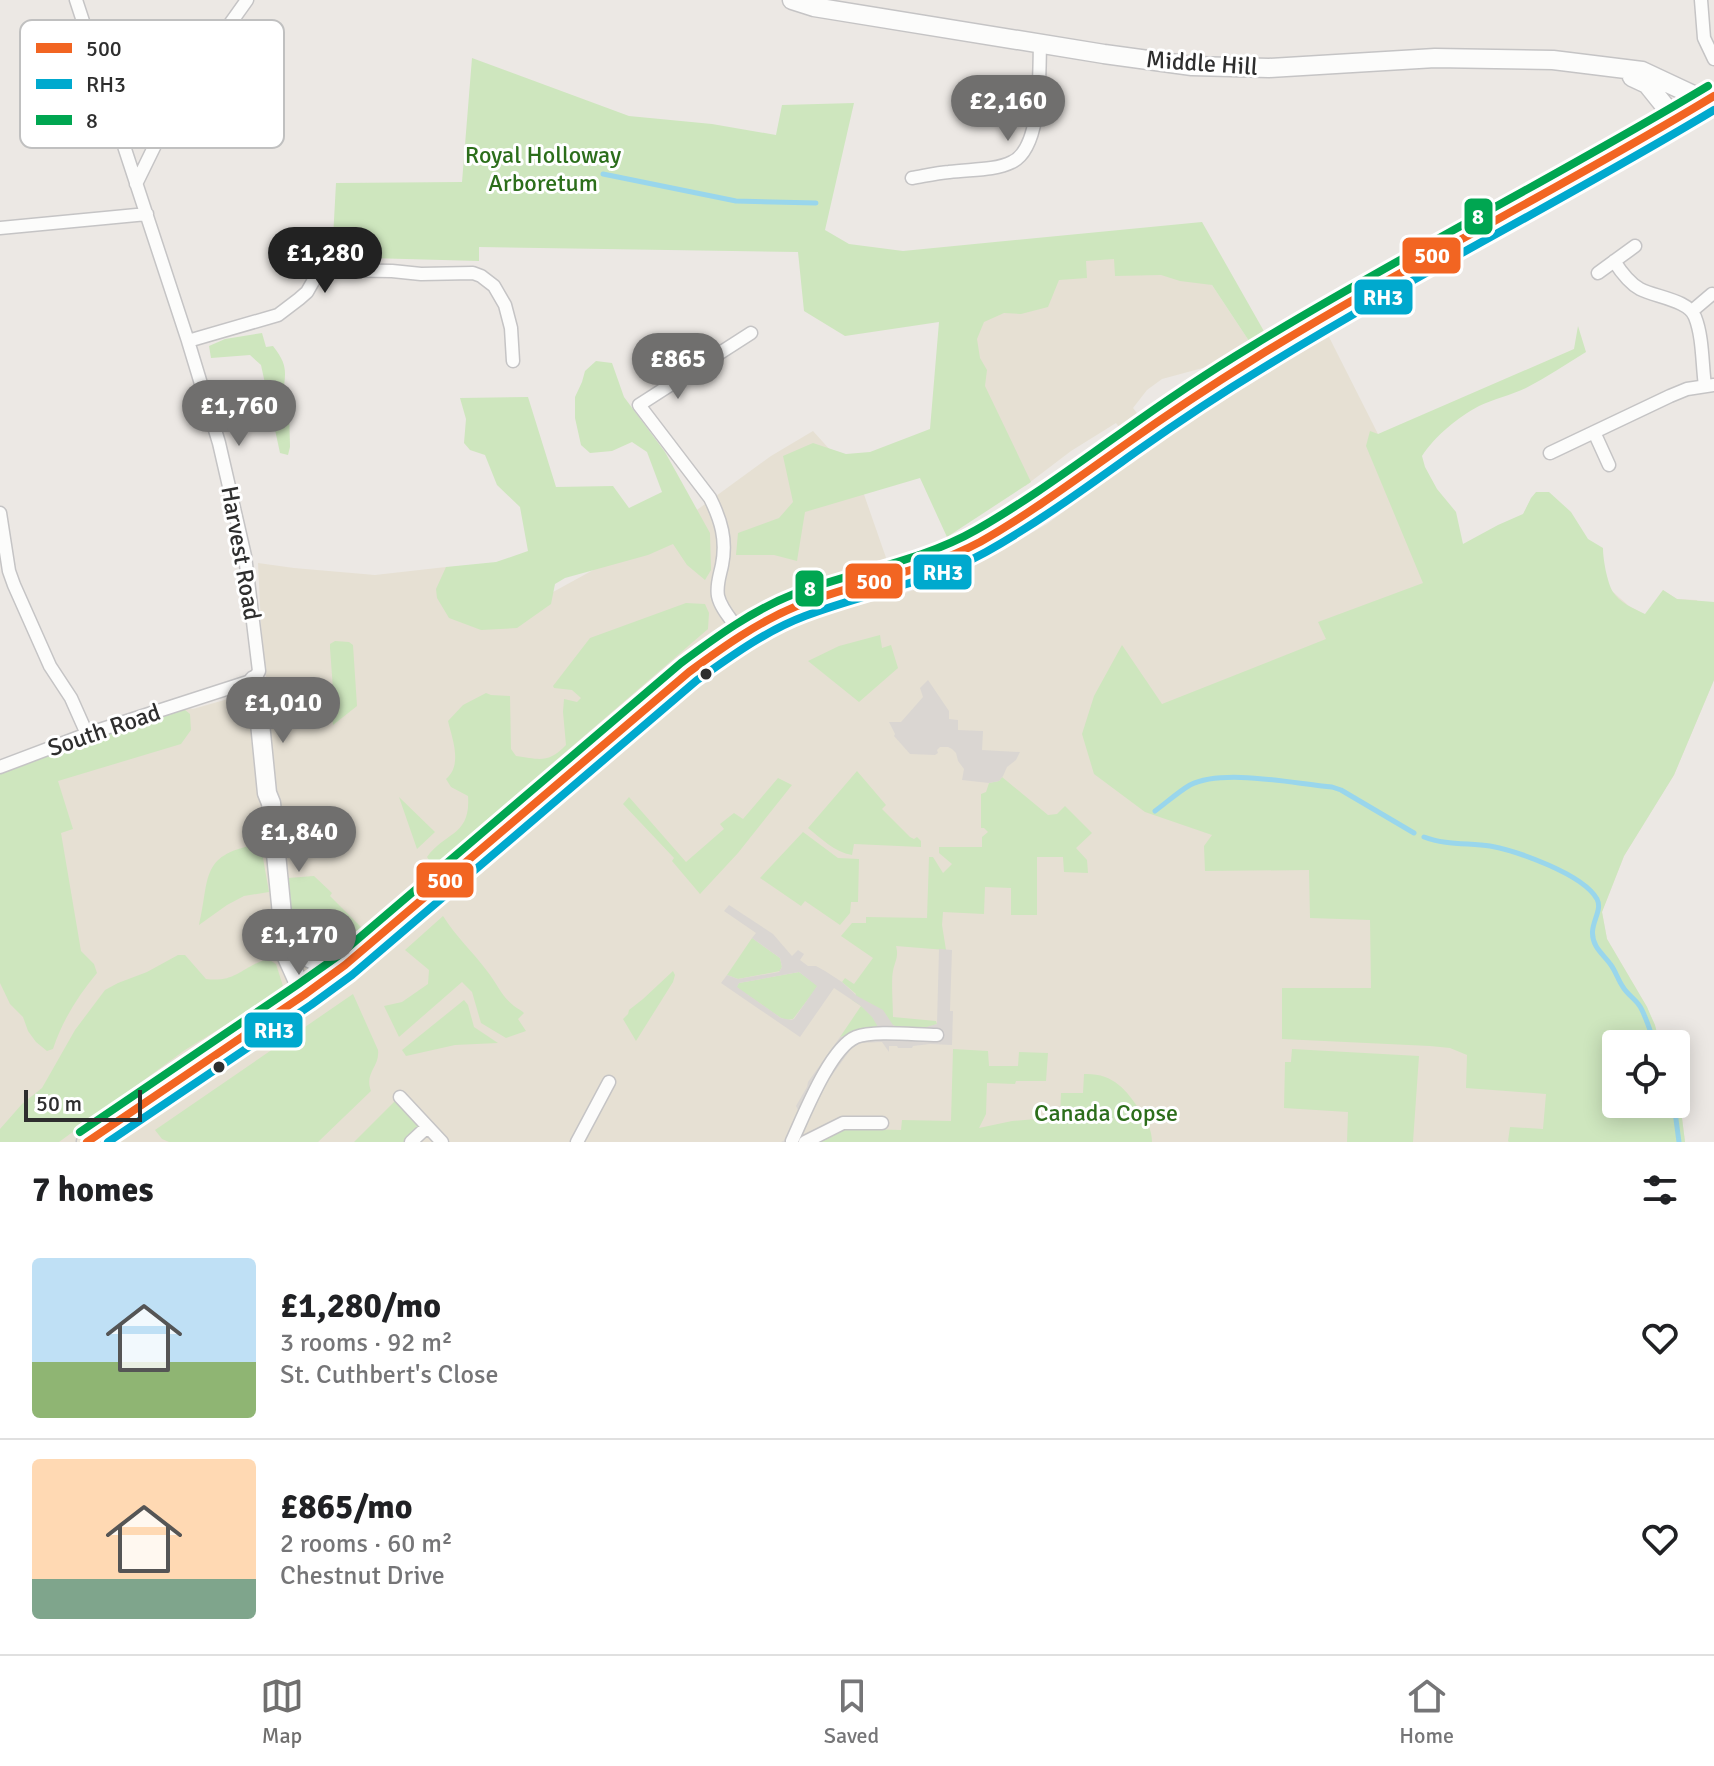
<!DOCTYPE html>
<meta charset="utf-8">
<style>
body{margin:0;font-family:Signika,sans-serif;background:#f2f2f2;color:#202124;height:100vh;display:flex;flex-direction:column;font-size:30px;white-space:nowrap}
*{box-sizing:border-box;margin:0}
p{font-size:26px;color:#757577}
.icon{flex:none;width:44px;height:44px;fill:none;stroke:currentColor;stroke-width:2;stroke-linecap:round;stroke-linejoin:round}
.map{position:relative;height:1142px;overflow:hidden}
.details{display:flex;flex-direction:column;background:#fff;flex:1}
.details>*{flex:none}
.buttons{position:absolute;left:1602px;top:1030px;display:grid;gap:16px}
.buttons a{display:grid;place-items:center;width:88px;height:88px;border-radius:8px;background:#fff;box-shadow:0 4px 20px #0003;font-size:40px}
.scale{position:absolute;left:24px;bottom:20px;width:118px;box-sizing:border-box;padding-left:8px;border:4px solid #2e2e2e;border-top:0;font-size:22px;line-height:28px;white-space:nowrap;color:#2e2e2e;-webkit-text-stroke:6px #fff;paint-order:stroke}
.price{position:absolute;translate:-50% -68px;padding:0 18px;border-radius:28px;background:#706f6e;color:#fff;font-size:26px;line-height:52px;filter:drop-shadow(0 2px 4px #0008)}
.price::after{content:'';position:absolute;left:50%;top:48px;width:24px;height:18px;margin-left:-12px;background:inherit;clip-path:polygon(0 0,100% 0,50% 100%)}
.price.on{background:#222;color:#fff}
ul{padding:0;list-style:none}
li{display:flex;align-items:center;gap:24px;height:200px;padding:0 32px}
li+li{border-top:2px solid #e0e0e0}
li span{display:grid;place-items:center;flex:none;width:224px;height:160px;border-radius:8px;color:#555}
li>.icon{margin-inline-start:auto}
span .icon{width:96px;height:96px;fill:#fffc;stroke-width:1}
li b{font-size:34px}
h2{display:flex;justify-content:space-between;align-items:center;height:96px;padding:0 32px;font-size:34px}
.dock{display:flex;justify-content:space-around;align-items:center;height:112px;border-top:2px solid #e0e0e0;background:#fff;font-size:22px;color:#757577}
.dock a{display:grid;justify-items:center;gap:4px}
.dock .on{color:#706f6e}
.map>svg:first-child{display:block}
.education{fill:#e6e0d3}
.green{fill:#cee6be}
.plaza{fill:#dad6d2;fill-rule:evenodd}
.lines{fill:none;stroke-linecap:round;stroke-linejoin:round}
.stream{stroke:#99d6ec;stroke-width:5}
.street-casing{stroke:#c5c4c5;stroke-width:15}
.secondary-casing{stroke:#c5c4c5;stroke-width:21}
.primary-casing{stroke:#c6c5c4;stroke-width:23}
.street{stroke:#fcfcfb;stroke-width:12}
.secondary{stroke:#fcfcfb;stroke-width:18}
.primary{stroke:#e8e4d6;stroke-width:20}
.bus-1-casing{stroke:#fff;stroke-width:14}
.bus-2-casing{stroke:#fff;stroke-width:14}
.bus-3-casing{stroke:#fff;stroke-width:14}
.bus-1{stroke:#f26522;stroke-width:8}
.bus-2{stroke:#00a9ce;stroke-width:8}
.bus-3{stroke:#00a651;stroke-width:8}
.bus-dot{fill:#2e2e2e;stroke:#fff;stroke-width:3}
.labels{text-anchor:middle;stroke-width:6;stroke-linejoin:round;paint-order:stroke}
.street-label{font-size:24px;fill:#2e2e2e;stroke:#fff}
.park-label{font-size:24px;fill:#2c6e1b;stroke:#fff}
.key{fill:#fff;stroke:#c0c0c0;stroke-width:2}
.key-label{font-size:22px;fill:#2e2e2e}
.line-badge{stroke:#fff;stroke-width:3}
.badge-label{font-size:22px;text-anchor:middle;font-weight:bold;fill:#fff}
</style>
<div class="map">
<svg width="1714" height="1142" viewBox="0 0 1714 1142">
<rect width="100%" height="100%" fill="#ece8e4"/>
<path class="education" d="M1004,252H1111L1212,285L1249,341L1239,350L1210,366L1162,379L1147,390L1133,408L1159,441L1295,356L1329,337L1378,434L1456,564L1613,592L1629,606L1646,615L1663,590L1677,599L1697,600L1714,680L1674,775L1624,856L1602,912L1607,939L1647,1007L1660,1044H1616V1104H1676V1091L1680,1102L1685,1142H0V770L179,705L193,709L267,688L261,625L258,563L294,568L375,575L446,567L473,624L511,615L679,523L771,456L813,431L860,483L899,595L956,576L1047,524L1140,455L1116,423L1071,451L1025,486L956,324Z"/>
<path class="green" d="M472,58L629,116L712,124L776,135L782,105L854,103L825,230L849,244L903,251L1202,222L1265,333L1249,341L1212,285L1180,281L1161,275L1115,276L1114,259L1086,261L1087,278L1059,280L1048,307L1021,314L1004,313L984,322L977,339L980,358L987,370L985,386L1031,482L947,537L920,478L805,512L797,561L774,555H736L738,533L779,518L793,502L783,456L813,443L846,454L870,452L930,429L939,322L845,336L804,311L798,252L479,247V261L332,257L336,183L462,182Z
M1578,326L1586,352C1566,364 1547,377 1526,388C1511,395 1494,399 1479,406C1458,417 1435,436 1422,456L1425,467L1437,489L1456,512L1463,544L1498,525L1523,514L1531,498L1536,492H1549L1571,512L1588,539L1603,548C1603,559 1607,582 1613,592C1619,602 1634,609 1645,614L1663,590L1677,599L1714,602V680L1674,775L1624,856L1602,912L1607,939L1647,1007L1655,1025L1660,1044H1616V1104H1676V1091L1680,1102L1685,1142H1509L1508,1141L1510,1127L1543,1129L1546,1094L1466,1088L1467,1055L1450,1048L1430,1046L1282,1039V988H1371L1370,920L1310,918L1309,870L1205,871L1204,846L1212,835L1145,812L1094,774L1082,734L1094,696L1122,645L1162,704L1326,639L1318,622L1423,583L1366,446L1370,431L1378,434L1574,349Z
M262,333L266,347L273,346C294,372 280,378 285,405L289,406L290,447L288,455L280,453L261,365L250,355L211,358L209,346L225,339Z
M596,361L612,363L624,397L665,452L710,533L711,570L705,580L687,565L673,544L648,555L565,578L555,584L551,604L517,628L481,630L449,618L437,598L436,589L446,567L496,562L528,551L520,507L497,485L485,455L470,450L464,443L466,419L460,398L528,397L556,487L613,486L629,508L662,492L647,452L632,442L612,451L590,453L581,445L575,418V397L582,382L585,371Z
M686,603L705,604L709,613L708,629L438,862L429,860L427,857C445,832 471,836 468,796L451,787L446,779C463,765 452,738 448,721L463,705L486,693L491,695L510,696L511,749L516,756C539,759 548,764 566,745L563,712L564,699L577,702L581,698L572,690L554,688L553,686L590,638Z
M880,635L882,648L891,645L898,668L859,702L808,661L839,646Z
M335,641L349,642L353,645L357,706L333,725L332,716L334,703L330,648V644Z
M179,705L190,714L191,730L181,744L58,781L73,829L61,833L81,951L94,964L97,973C78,996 62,1021 53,1049L47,1051L36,1042L28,1031L23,1017L10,1004L0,983V770Z
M857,771L886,805L882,809L910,837L914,839L917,837L921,841V847L854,844L852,855C834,852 822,839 808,828Z
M1002,777L1048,815L1057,814L1065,806L1092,833L1076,848L1087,860L1088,873L1064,872L1063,857H1037V915H1011V888L985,887L984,914L943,912L942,925L946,950L896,946C899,957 895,961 893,971C891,980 893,1006 893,1017L936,1021L937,1024C924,1029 905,1032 893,1025L878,1027L876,1030L840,1037L861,1006L852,1000L856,994L842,982L845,978L854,984L873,958L841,936L852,923H866V917L927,918L929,857H933L943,873L952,864L939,853V847H982V837L988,832L984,828H981V794L986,792L989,783L999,781Z
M778,778L792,785L738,853L700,894L672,861L674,858L623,804L629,797L686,862L724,829L720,824L734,813L743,819Z
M399,797L435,832L417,849Z
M803,832L838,858L859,859L858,902H851L850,913L840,925L805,901L801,906L760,878Z
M255,845L261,847L269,892L244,896L227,905L199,925C210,880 199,855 255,845Z
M314,876L332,893L330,896L363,929C347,941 327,958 307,943C302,940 297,934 295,929C290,915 290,893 288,878Z
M443,916C456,937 473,952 487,971C496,982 502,997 514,1006C518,1009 521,1010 524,1013L518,1019L526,1031L506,1038L481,1023L472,992L462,982L399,1037L384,1006L402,1002L428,984L429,970L405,950Z
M752,938L780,958L782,967L780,971L738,979L727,975Z
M178,955H185L206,979C236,983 242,966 268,959L276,964L283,986L279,992L185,1050L59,1142H0V1129L22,1104L42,1088L75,1030L105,990L118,983L147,972Z
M673,971L675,975L673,982L636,1041L623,1019L628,1014L629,1010L643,999Z
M799,972L818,986L793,1019L787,1020L781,1018L736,987L739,983Z
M353,994L378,1050C380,1067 364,1072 371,1091L318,1142H169L162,1139L155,1130Z
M464,1000L468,1005L474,1027L498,1043L455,1045L406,1056L402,1050Z
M953,1049L988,1051L989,1066H1018L1019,1052L1048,1053L1046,1081H1016L1015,1084L987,1083L986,1114L979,1128L1012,1121L1060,1117L1061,1093H1083L1084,1074C1113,1073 1126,1089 1141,1112C1147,1122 1152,1130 1152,1142H813L846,1126L865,1129L901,1130L902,1120L951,1121Z
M1292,1049L1419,1056L1413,1142H1347L1348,1112L1284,1108L1285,1062H1291Z
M396,1100L420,1127L406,1142H354Z"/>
<path class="plaza" d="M928,680L949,711V719L958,720V730L983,731L982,750L1020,752L1016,760L1007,767L1003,776L999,781L989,783L962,780L964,769L958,761L956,753L952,749L948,747H940L937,750L938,753L935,755L910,754L894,736L895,734L889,722H901L923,697L920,688Z
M729,905L773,934L792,956L798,950L804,954L800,960L808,966H816L825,971L842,982L857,996L883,1010L893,1025L897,1028H923L937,1024L939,949L952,950L950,1011H953L952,1045L930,1044L913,1046L912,1048H898L897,1046H889V1052L882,1042L860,1043L851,1049L827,1082L797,1142H781L787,1139L799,1112L796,1106L807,1087L808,1082L840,1037L876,1030L878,1027L872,1017L861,1006L834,988L800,1037L721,983L727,975L738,979L779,972L782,967L780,958L752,938L756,933L724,911ZM799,972L817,986L794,1019L791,1020L781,1018L737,987L739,983Z"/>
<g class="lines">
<path class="stream" d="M603,174L736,201L816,203
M1155,811C1166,803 1178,792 1190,785C1224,768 1294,784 1332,787L1341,790L1414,833
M1424,837C1445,845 1468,843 1490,846C1517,851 1583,874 1597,899C1604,913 1585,926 1596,946C1600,953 1607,959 1611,965C1616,972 1618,980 1623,987C1627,994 1634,998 1639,1005C1645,1013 1651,1034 1655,1044
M1674,1104L1679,1142"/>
<g class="street-casing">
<path id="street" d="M1701,0L1704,38L1714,59
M912,178C924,176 937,173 949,172C969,169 994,171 1012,162C1042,148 1039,73 1040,44
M136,184L180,94L247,0
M0,228L147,214
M1614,261C1621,272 1629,283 1640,289C1655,297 1689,300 1695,317C1703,337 1702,364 1705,386
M1598,273L1635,246
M1692,311L1712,294
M188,341L278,315L299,299L307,292L315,278L329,270L392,271L421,274L473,273L481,276L494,286L505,305L511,328L513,361
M1594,432L1609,465
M1550,453L1670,396L1687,389L1714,385
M0,513L9,571L14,585L50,666L71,698L87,734
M741,634C734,622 721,610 718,596C716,585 720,575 722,565C727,540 721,520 710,498L639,405L751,333
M0,767L87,734L254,680L259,671L245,556L219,443L188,341L76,0
M400,1097L442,1142
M792,1141C804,1115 830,1048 856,1037C874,1030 916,1035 937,1035
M411,1142L427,1127
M577,1142L609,1082
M805,1142L843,1123H882"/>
</g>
<g class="secondary-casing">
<path id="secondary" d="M792,0L814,7L1104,54L1192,66L1269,68L1435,58L1553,60L1642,71L1706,101
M1632,77L1647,84L1676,120
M254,680L257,693L267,793L271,803L286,955L304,995
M285,934C306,963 311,960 345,965"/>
</g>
<g class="primary-casing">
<path id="primary" d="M87,1142L304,995L345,965L689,672C724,646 757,623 797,606C857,582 922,574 979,542C1039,508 1094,466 1150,427C1189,399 1231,373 1272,348C1416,259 1570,185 1714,96"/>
</g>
<use href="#street" class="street"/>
<use href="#secondary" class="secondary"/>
<use href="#primary" class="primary"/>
<g class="bus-1-casing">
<path id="bus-1" d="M87,1142L304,995L345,965L689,672C723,647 758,622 797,606C857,582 922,573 980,542C1031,513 1078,478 1126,444C1168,414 1212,385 1257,357C1406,265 1564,187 1714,96"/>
</g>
<g class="bus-2-casing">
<path id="bus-2" d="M108,1142L311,1005L352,975L696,681C730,657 765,631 805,616C865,593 930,583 986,552C1039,522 1088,486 1137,451C1178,422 1220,394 1263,368C1411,277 1566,199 1714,110"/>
</g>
<g class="bus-3-casing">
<path id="bus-3" d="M80,1132L297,985L338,956L681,663C716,637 753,610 794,594C854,571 920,562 976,530C1027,501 1074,466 1121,433C1164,402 1207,373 1252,346C1401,255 1558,176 1708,86"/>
</g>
<use href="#bus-1" class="bus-1"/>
<use href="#bus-2" class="bus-2"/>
<use href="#bus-3" class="bus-3"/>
</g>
<g class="bus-dot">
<circle cx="706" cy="674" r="7"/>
<circle cx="219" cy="1067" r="7"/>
</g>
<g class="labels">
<g class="street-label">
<text transform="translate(1202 63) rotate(4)" y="8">Middle Hill</text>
<text transform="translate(241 553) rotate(80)" y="8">Harvest Road</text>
<text transform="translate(104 730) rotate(-19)" y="8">South Road</text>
</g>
<g class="park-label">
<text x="543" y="163">Royal Holloway<tspan x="543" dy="28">Arboretum</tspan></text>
<text x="1106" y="1121">Canada Copse</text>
</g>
</g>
<rect x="20" y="20" width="264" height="128" rx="12" class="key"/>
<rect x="36" y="43" width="36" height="10" fill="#f26522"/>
<rect x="36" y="79" width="36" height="10" fill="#00a9ce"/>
<rect x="36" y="115" width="36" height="10" fill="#00a651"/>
<g class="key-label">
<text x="86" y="56">500</text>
<text x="86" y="92">RH3</text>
<text x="86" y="128">8</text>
</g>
<g class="line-badge">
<rect x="1463" y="197" width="31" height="39" rx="8" fill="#00a651"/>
<rect x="1401" y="236" width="61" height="39" rx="8" fill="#f26522"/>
<rect x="1353" y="278" width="61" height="38" rx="8" fill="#00a9ce"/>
<rect x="912" y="553" width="61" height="38" rx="8" fill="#00a9ce"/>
<rect x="844" y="562" width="60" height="38" rx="8" fill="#f26522"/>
<rect x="794" y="569" width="31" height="39" rx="8" fill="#00a651"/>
<rect x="415" y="861" width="60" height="38" rx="8" fill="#f26522"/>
<rect x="243" y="1011" width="61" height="38" rx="8" fill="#00a9ce"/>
</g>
<g class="badge-label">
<text x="1478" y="224">8</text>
<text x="1432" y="263">500</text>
<text x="1383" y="305">RH3</text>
<text x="943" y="580">RH3</text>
<text x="874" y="589">500</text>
<text x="810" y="596">8</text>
<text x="445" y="888">500</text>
<text x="274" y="1038">RH3</text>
</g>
</svg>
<div class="buttons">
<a><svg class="icon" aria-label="locate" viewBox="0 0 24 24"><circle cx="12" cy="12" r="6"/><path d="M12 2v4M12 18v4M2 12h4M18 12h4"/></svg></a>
</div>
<div class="scale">50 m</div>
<b class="price" style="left:1008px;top:143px">£2,160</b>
<b class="price on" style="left:325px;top:295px">£1,280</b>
<b class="price" style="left:678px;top:401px">£865</b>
<b class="price" style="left:239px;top:448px">£1,760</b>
<b class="price" style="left:283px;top:745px">£1,010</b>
<b class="price" style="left:299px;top:874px">£1,840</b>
<b class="price" style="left:299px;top:977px">£1,170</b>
</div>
<section class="details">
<h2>7 homes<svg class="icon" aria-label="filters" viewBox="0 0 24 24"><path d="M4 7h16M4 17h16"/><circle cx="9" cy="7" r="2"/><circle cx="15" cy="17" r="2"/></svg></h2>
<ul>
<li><span style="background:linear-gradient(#bfe0f5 65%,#8fb573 0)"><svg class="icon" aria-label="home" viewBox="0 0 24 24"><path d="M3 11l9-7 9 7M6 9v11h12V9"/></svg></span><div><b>£1,280/mo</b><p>3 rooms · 92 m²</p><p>St. Cuthbert's Close</p></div><svg class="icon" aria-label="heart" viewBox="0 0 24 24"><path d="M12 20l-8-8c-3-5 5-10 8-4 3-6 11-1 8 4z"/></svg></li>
<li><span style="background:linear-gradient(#ffd9b3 75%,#7fa58c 0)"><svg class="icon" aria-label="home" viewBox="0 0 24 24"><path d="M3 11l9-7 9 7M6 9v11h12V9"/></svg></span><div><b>£865/mo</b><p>2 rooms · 60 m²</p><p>Chestnut Drive</p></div><svg class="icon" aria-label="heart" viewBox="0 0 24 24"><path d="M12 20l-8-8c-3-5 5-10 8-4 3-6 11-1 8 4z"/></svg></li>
</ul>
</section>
<nav class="dock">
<a class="on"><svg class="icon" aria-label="map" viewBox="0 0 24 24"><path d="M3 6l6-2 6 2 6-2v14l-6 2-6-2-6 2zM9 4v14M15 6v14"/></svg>Map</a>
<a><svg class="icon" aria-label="saved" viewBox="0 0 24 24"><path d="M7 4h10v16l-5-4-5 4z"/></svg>Saved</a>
<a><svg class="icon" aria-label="home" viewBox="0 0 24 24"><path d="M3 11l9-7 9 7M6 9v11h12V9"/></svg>Home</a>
</nav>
